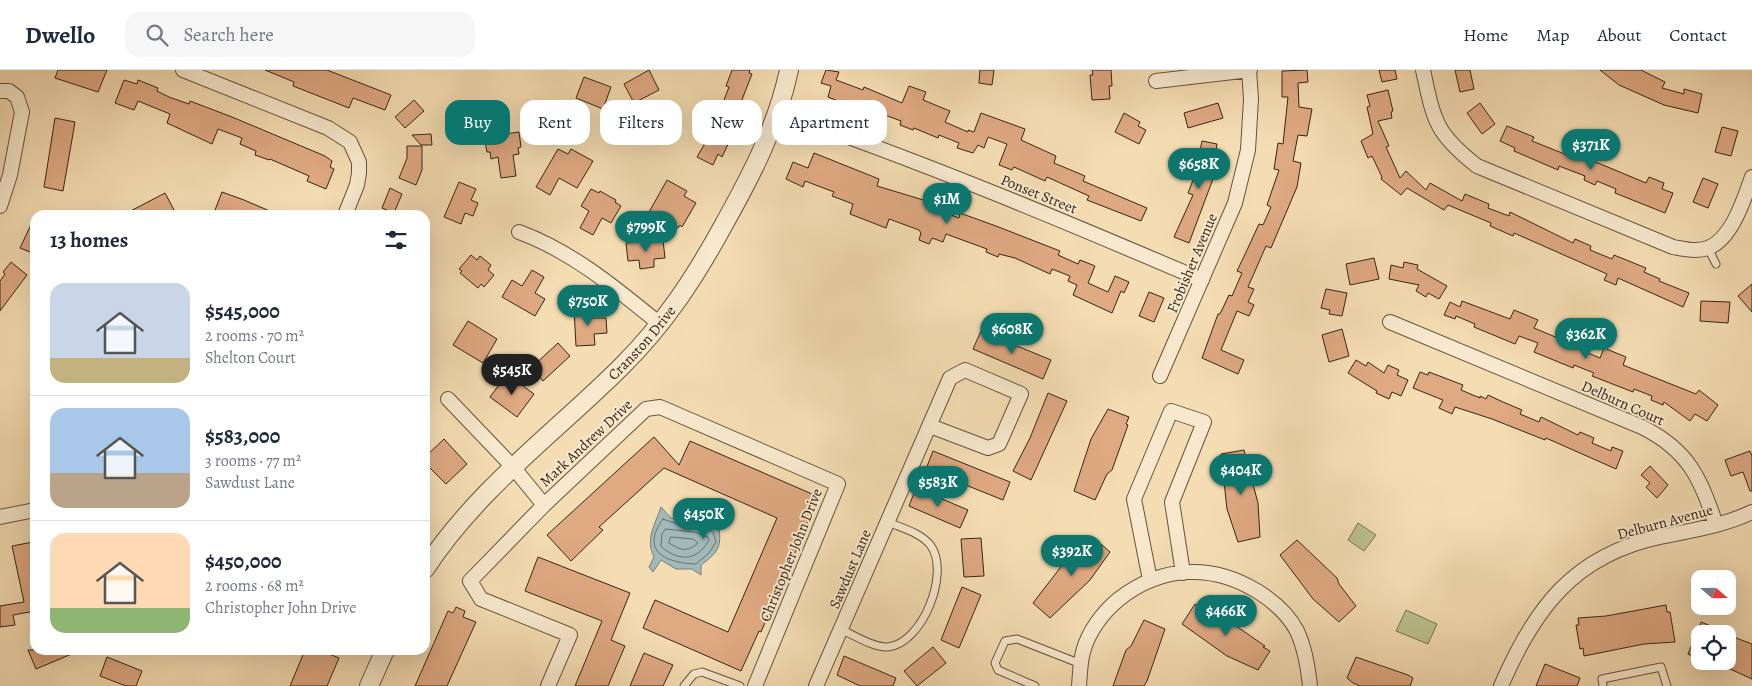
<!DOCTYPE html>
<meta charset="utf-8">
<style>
body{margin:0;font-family:Alegreya,serif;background:#f6f6f7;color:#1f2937;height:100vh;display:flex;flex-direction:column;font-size:19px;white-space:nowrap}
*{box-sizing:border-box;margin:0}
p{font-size:16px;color:#747a83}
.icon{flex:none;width:28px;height:28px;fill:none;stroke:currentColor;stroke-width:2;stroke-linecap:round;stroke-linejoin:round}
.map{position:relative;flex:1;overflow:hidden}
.panel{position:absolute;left:30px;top:140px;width:400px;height:445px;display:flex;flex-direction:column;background:#fff;border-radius:15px;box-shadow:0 5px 20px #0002}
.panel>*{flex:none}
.hud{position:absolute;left:445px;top:30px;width:475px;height:45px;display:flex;gap:10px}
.needle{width:32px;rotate:110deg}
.buttons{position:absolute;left:1691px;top:500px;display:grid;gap:10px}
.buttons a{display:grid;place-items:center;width:45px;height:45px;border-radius:10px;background:#fff;box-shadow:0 5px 20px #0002;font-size:25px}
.price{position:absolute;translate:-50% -42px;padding:0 11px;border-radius:18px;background:#0f766e;color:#fff;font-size:16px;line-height:32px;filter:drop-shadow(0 1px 2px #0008)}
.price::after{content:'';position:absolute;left:50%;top:30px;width:15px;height:11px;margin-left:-8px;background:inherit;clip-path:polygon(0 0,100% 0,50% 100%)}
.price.active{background:#222;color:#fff}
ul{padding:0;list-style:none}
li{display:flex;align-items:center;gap:15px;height:125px;padding:0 20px}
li+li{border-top:1px solid #e0e1e3}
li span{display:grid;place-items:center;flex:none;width:140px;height:100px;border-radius:15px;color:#555}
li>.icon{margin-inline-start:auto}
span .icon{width:60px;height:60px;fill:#fffc;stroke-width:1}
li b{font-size:21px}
h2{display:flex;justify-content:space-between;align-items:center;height:60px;padding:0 20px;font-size:21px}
.pill{padding:0 18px;border-radius:15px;background:#fff;box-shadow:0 5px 20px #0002;font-size:18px;line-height:45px}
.pill.active{background:#0f766e;color:#fff}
header{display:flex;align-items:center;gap:30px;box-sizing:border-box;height:70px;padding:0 25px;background:#fff;border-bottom:1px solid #e0e1e3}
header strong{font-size:24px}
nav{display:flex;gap:28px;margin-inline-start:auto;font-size:18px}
.search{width:350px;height:45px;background:#f6f6f7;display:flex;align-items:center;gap:12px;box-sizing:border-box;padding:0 18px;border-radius:15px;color:#747a83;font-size:19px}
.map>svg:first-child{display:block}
.green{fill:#bbc18d;stroke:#797352}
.water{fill:#a1b9b8;stroke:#777e78}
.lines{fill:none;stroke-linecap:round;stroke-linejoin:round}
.shore{stroke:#6c6f68;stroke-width:1}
.building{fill:#dfa982;stroke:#372517}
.service-casing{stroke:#66533e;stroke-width:9}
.minor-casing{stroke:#66533e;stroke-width:16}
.tertiary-casing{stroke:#66533e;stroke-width:20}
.service{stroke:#f8e9ce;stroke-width:7}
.minor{stroke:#f8e9ce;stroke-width:14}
.tertiary{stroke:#f8e9ce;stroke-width:18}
.labels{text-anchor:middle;stroke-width:4;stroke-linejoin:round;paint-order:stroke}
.street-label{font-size:15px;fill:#372517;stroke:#f8e9ce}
</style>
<header>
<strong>Dwello</strong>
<div class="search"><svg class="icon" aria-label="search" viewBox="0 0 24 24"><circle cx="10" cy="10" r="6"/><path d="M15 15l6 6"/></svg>Search here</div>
<nav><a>Home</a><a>Map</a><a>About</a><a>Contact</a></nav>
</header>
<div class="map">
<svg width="1752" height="616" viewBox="0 0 1752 616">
<rect width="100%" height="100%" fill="#f5ddb3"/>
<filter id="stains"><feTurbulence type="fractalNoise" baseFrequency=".004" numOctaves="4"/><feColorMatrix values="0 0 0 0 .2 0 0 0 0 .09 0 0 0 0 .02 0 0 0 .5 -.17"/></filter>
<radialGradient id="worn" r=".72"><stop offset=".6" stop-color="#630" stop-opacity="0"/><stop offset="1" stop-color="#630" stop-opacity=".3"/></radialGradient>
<path class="green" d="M1358,453L1376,465L1364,481L1348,470Z
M1406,540L1437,554L1428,574L1396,561Z"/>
<path class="water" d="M661,437L671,448L697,451L719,459C722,478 716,484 701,495V505L692,499H676L661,490L653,502L649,497L654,487C645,469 655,455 661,437Z"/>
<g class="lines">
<path class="shore" d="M663,449C678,456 697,456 713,462L716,472L709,483L696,494C667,493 639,482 663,449Z
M666,459L694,462L708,467L709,470C700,486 687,492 670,483C666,480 664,480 661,476L662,464Z
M671,467L693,469L698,473C687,483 680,480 669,473Z"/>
</g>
<path class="building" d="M58,0H107L98,22L55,8Z
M265,0H327L391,25L385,40L353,28L349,38L293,16L294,12Z
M649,0L659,20L634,33L624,14Z
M732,0H750L749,3L752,4L736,45L739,46L730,70L722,87L718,84L713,95L697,87L712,61L729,17L726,16Z
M826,0L839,2L836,10L863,20L864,17L902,33L909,16L926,22L923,30L950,41L945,52L968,62V60L974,62L981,43L1025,59L1021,70L1056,86L1054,93L1085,106L1083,111L1147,138L1141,151L1087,130L1089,126L1047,107L1045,111L1014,97L1012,100L999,95L1007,74L988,67L984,78L978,75L973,83L957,78L959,73L939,65L938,68L914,58L913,60L900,55L901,51L869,39L868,43L828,27L831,16L821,13Z
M980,0H994L992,15L979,13Z
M1092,0H1111L1112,16H1109L1110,29L1092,30L1090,5H1093Z
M1307,0L1308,12L1298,13L1299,37L1312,39L1307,66L1298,65L1293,91L1301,93L1297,117L1271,178L1266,176L1248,217L1254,219L1248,232L1254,235L1249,246L1237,241L1221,280L1244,290L1238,304L1202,288L1218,244H1220L1229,225L1232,226L1242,203L1237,201L1247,180L1259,154L1263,155L1271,137L1267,135L1279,100L1274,99L1278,73L1283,74L1288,27H1282V1Z
M1379,0H1395L1397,9L1382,12Z
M1455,0H1470L1474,19L1460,22Z
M1600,0H1641L1665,12L1662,18L1684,24V19L1702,24L1698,43L1664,35L1619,15Z
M584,7L611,17L603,39L576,28Z
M124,10L137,14L138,10L158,18L157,21L169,27L189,34L190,31L232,47L325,86L332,91L330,97L334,99L326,119L307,111L309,106L270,89L269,90L255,85L256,81L240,74L242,68L218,59L212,74L167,53L170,44L138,31L134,40L115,33Z
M1388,20L1393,41L1391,42L1392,48L1378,51L1389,76L1386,77L1400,108L1406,101L1426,120L1430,113L1462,131L1465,124L1489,134L1488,138L1509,146L1510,142L1573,173L1575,169L1591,176L1590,180L1612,189L1614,185L1646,198L1644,202L1660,209L1659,211L1689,223L1683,237L1618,208L1616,215L1604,210L1607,204L1514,163L1513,166L1490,156L1491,153L1448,135L1444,140L1407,118L1401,125L1381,109L1382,107L1372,86L1368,88L1361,71L1373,64L1367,37L1370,36L1367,25Z
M414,30L424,41L405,58L395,47Z
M1218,33L1223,48L1188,58L1184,43Z
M1480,33L1495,54L1482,64L1467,43Z
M1124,43L1140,52L1138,56L1146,60L1139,74L1115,62Z
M55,48L75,52L63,121L44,117Z
M1507,56L1534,67L1532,71L1577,89L1579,85L1646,113L1649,107L1664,113L1662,119L1673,123L1665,143L1615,123L1616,119L1597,111L1595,115L1584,110L1585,106L1559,96L1558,100L1514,81L1515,78L1500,71Z
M1722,57L1738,61L1731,86L1715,82Z
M519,62L521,77L518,78L519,84L513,85L516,106L501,108L498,87L491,89L490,82H487L484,67Z
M431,64L432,75H421L412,65Z
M1202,71L1217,74L1216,81L1219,82L1216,101L1189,173L1174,167L1193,125L1188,123L1195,105Z
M407,76H422V100L416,115L399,108L407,88Z
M558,79L568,84L571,79L593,91L577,118L559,108L550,125L536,117Z
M814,83L879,109L877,116L930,132L940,136L938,140L959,148L960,143L996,156L1060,181L1058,185L1078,194L1080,190L1095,196L1088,213L1108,222L1115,206L1129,212L1124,223L1121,221L1112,243L1073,225L1077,215L1068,211L1070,206L1052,199L1050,204L1015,188L999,184L998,187L986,182L987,179L946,164L943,172L932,168L929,174L919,170L921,163L919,160L889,149L886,158L850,144L853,134L832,126L834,122L805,111L803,117L786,109L793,92L808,98Z
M1703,108L1718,114L1708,138L1693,132Z
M667,110L687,121L684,126L696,133L682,157L680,155L678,158L649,142Z
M459,112L476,119L471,130L478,133L473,146L465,143L461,154L444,147Z
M390,118L402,124L394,143L382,138Z
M591,119L599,123L600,121L616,130L615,132L621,136L611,153L602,148L593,165L580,158L589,141L581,136Z
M222,122L244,130L279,145H227L215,140Z
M165,123L174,140L165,145H123Z
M35,146V184L20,178Z
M663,170L665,188L654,189V197L640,199L639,190L628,191L626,173Z
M471,185L477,190L480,186L491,195L488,200L494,205L484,217L481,214L478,218L460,203L462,201L459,199Z
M1374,188L1379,209L1350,215L1346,194Z
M11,192L27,205L0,241V211L5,204L3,202Z
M1404,192L1418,195L1417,199L1447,216L1439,229L1428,223L1426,227L1416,221L1419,215L1389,209L1391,195L1403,198Z
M532,200L544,207L535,223L545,229L535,246L502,227L512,210L522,216Z
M1752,214V242L1738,226Z
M1326,219L1347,223L1342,246L1329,244L1330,240L1321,238Z
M1149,222L1164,228L1154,252L1139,246Z
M1462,231L1510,249L1514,240L1538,250L1534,258L1565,271L1564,273L1600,288L1604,278L1626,287L1623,295L1696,324L1699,320L1718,335L1707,351L1695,344L1690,351L1664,332L1663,335L1651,330L1652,326L1634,319L1633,322L1592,306L1594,303L1574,295L1573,298L1534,282L1538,273L1519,266L1515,274L1474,257L1475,254L1456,246L1455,249L1444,245L1450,232L1460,237Z
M1701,231L1730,232L1728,253L1700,251Z
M592,238V248H606L607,263L594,264L595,275L576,276L574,239Z
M468,251L497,269L483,293L453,275Z
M1342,259L1349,286L1329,292L1322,265Z
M981,261L1051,290L1043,309L973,279Z
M558,273L570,286L543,311L531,298Z
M1356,290L1366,296L1368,292L1384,303L1388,295L1399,300L1397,305L1408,310L1401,326L1392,322L1389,329L1376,323L1377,321L1348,303Z
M1420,302L1428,305L1429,302L1463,315L1461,320L1480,328V326L1486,329L1488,325L1503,332L1522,340L1520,344L1539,352L1541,347L1578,365L1580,362L1594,368L1592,373L1611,381L1612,377L1623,381L1616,399L1546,368L1545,370L1492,349L1455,337L1452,344L1439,338L1443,330L1413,318Z
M507,304L534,324L517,347L490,327Z
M1048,323L1067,331L1031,410L1013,401L1030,368Z
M1108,339L1129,347L1126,354L1128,355L1112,400L1107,404L1095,430L1074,421L1091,369Z
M654,367L679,395L690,371L819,427L761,562L759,561L741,601L643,558L655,530L728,562L777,448L664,398L599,457L603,460L571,491L547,465Z
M444,369L467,394L446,414L425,393V387Z
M1244,380L1258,433L1260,467L1238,472L1227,439L1221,384Z
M933,381L1010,412L1003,430L926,399Z
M1750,381L1752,386V421H1750L1743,402L1731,406L1725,390Z
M1650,396L1668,415L1657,428L1646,417L1650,413L1641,405Z
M916,418L968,440L960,458L909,436Z
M1093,467L1110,482L1090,510L1050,548L1033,533L1067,489Z
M981,468L984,506L964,507L961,469Z
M1297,470L1337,508L1339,514L1356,536L1339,552L1313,529L1280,485Z
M33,472L35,541L13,545L15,555L0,557V536L24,532L12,476Z
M538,487L630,523L611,570L625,576L608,616H575L602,551L525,521Z
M962,517L981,525L959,578L941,570Z
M1195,534L1226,549L1265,576L1263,577L1270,581L1258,600L1227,586L1182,554Z
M1666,535L1667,542H1670L1675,572L1644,574L1584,586L1583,578L1580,579L1576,555H1579L1578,548L1606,546Z
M456,537L465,541L463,547L476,552L447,616H415L448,541L453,543Z
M1144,550L1165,559L1147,611L1144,616H1113L1126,580L1131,576Z
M1701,552L1728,563L1700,564V589L1688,584Z
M1728,565L1752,574V609L1728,598Z
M933,577L946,593L917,616L904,601Z
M28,580H81L36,599Z
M305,580H319L339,588L327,616H290Z
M644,583L673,595L663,616H630Z
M844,586L896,608L893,616H860L837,605Z
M107,587L142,601L136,616H126L100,606Z
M1356,587L1408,605L1413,608L1410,616H1360L1353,613L1347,608Z
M1545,594L1580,608L1577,616H1536Z"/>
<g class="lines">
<g class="service-casing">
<path id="service" d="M1708,178L1716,194
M842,560C854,565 874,578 888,577C923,573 950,503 931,476C922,463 901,458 888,452
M684,616L694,604L702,602L740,616
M1035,616L998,600L995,593L1005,571L1017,569L1081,594
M1603,616L1602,609L1661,597L1667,616"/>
</g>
<g class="minor-casing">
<path id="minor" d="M183,0L328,58L350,72L359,92V103L357,115L345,145
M1423,0C1434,51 1435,63 1477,96L1673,177C1684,179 1696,182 1708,178C1732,169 1744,129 1752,107
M1156,11L1250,0
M0,21H9L17,27L22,42L10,105L0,136
M778,42C921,91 1062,150 1202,210
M519,162C573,182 617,219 661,255
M1390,252L1642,357C1688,380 1701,408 1716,455
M1160,306L1235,133L1248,80L1251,29L1249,0
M448,329L513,397L544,435
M0,447L35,440
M1150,510L1134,429L1171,341L1204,352L1172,432L1183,503
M548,616L570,565L481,529L470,511L544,435L646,339L660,337L838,414L755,616
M816,616L950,308L965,300L1021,324L999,374L988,378L930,356
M1079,616C1080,605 1080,593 1083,582C1088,562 1103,542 1119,529C1161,496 1211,493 1257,521C1273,531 1288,544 1297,561C1305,578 1308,597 1310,616
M1501,616C1534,539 1574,485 1660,467C1692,460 1723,456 1752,442"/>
</g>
<g class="tertiary-casing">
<g id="tertiary">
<path id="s1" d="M425,499C477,419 556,362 622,296C665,253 694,209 723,156C751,106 777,56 789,0"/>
<path d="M369,616L385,580"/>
</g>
</g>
<use href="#service" class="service"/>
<use href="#minor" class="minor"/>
<use href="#tertiary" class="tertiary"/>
</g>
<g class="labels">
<g class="street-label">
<text transform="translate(1039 124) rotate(22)" y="5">Ponset Street</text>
<text transform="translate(1192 193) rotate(-67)" y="5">Frobisher Avenue</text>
<text dy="5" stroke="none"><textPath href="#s1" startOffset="314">Cranston Drive</textPath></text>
<text transform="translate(1623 333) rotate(24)" y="5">Delburn Court</text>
<text transform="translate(586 373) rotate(-43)" y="5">Mark Andrew Drive</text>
<text transform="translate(1665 452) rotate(-15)" y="5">Delburn Avenue</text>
<text transform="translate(791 485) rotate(-68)" y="5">Christopher John Drive</text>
<text transform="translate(850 499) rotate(-67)" y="5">Sawdust Lane</text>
</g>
</g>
<rect width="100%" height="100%" filter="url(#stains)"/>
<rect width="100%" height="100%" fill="url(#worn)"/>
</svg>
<div class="buttons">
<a><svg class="needle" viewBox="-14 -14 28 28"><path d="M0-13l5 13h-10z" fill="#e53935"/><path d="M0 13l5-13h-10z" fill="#747a83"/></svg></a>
<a><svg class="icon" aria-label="locate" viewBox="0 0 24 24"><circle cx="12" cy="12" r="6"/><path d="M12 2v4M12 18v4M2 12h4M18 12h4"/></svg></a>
</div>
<b class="price" style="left:1591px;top:101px">$371K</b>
<b class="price" style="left:1199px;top:120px">$658K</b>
<b class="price" style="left:947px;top:155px">$1M</b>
<b class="price" style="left:646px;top:183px">$799K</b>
<b class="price" style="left:588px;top:257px">$750K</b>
<b class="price" style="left:1012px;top:285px">$608K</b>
<b class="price" style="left:1586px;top:290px">$362K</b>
<b class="price active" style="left:512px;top:326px">$545K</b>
<b class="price" style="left:1241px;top:426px">$404K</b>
<b class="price" style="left:938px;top:438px">$583K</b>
<b class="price" style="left:704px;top:470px">$450K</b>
<b class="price" style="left:1072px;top:507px">$392K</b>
<b class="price" style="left:1226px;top:567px">$466K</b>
<div class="hud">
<a class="pill active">Buy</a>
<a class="pill">Rent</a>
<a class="pill">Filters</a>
<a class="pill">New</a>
<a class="pill">Apartment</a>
</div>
<section class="panel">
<h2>13 homes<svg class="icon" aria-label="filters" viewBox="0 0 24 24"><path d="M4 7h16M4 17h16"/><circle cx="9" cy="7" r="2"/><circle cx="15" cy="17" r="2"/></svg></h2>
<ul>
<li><span style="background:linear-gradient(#c9d6e8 75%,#c2b280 0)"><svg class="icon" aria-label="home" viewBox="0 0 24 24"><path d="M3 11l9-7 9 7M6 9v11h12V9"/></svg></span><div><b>$545,000</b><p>2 rooms · 70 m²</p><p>Shelton Court</p></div></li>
<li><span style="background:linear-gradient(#a9c7e8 65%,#b9a48a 0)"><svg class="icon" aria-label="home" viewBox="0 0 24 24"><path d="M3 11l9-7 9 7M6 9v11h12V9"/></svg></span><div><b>$583,000</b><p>3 rooms · 77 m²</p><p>Sawdust Lane</p></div></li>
<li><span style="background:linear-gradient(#ffd9b3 75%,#8fb573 0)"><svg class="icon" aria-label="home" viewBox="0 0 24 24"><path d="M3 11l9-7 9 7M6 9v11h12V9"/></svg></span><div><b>$450,000</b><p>2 rooms · 68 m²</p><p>Christopher John Drive</p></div></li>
</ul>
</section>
</div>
